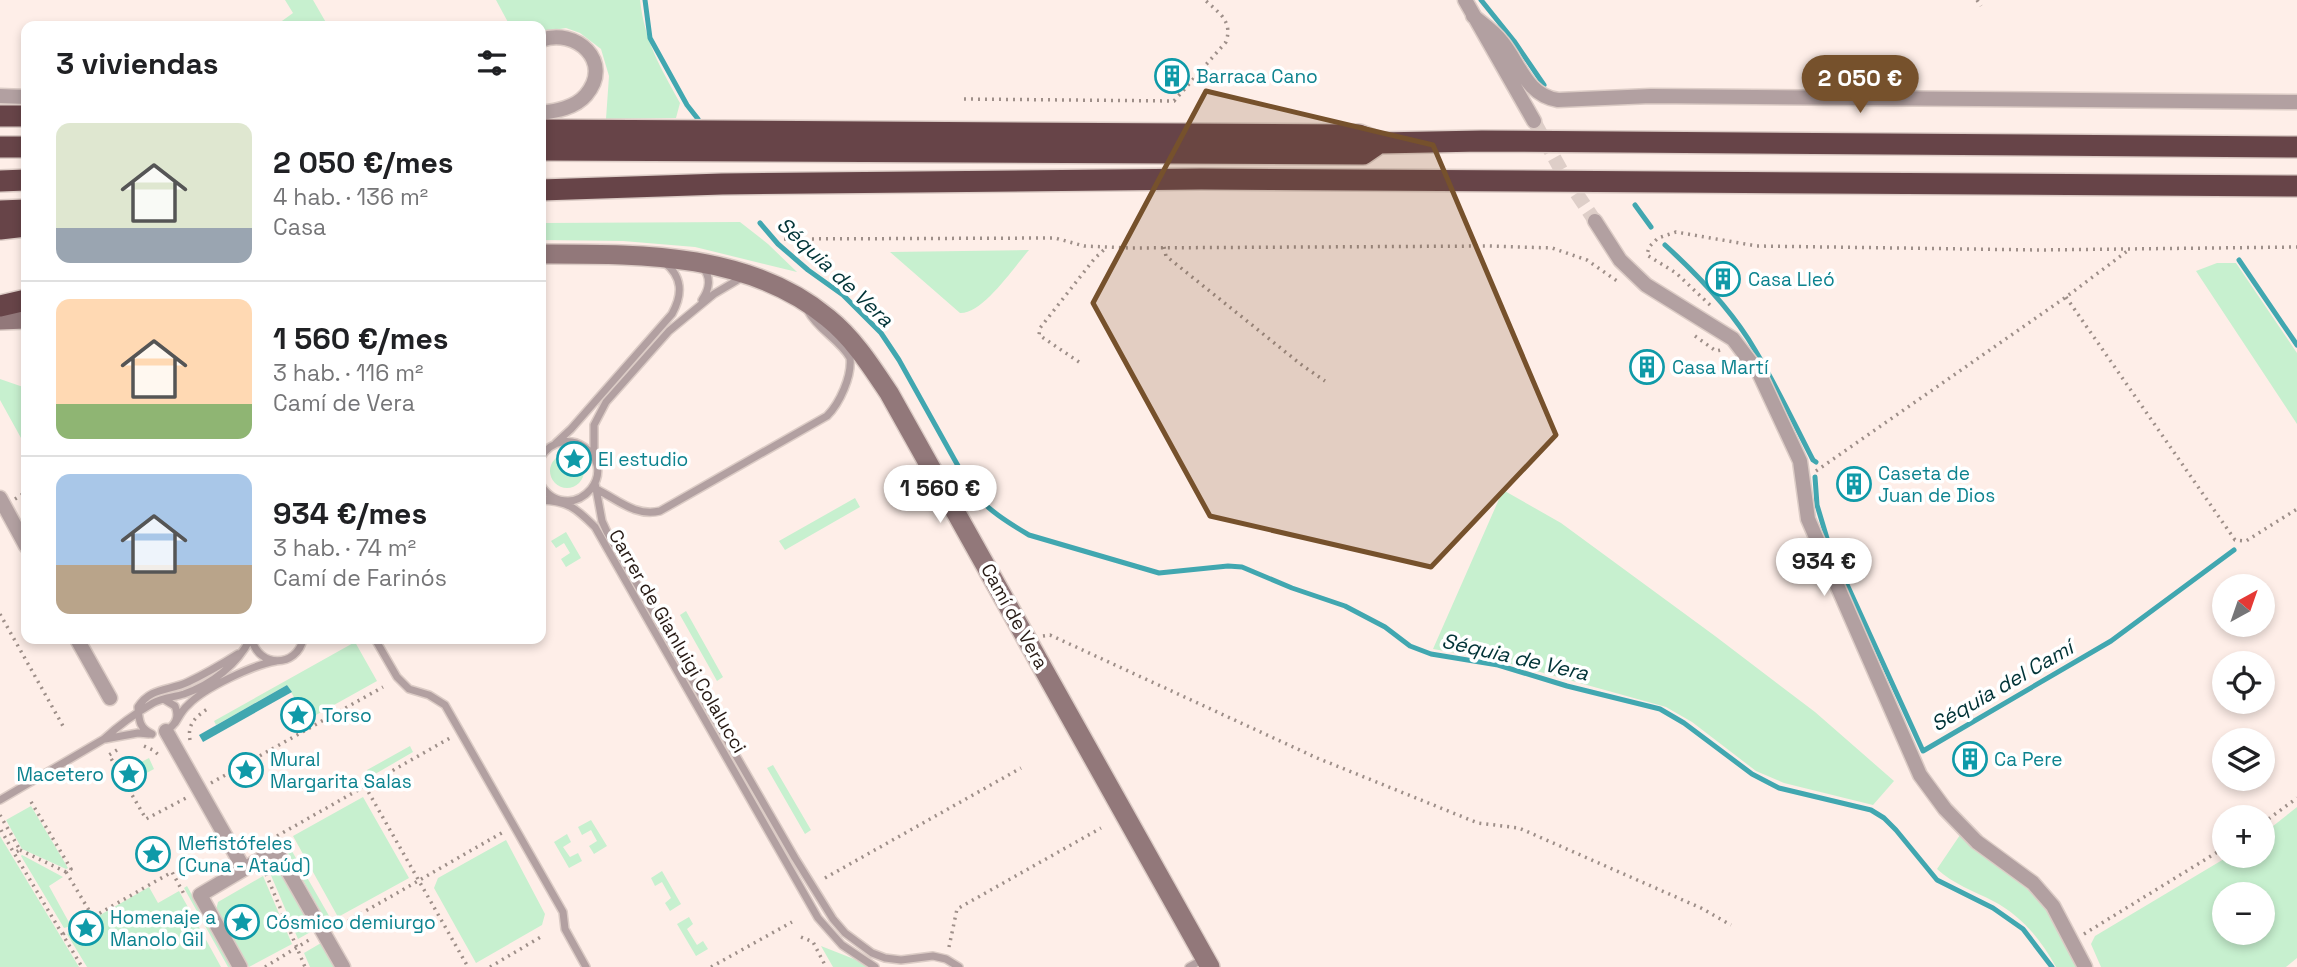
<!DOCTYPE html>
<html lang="es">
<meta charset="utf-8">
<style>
body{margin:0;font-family:"Space Grotesk",sans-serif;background:#f6f6f6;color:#202124;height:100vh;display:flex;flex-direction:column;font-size:26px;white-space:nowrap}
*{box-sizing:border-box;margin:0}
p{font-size:23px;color:#757577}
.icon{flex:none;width:38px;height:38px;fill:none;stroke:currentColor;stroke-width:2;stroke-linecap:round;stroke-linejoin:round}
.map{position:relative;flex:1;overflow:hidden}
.sheet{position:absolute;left:21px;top:21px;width:525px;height:623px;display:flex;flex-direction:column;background:#fff;border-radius:14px;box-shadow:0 4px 10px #0003}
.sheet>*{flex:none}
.needle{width:46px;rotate:40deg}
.tools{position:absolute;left:2212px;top:574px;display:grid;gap:14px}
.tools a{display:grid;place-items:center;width:63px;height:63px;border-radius:50%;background:#fff;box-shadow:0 4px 10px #0003;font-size:35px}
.price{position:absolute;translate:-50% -60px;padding:0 16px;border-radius:24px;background:#fff;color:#222;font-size:23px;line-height:46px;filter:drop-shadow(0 2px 4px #0008)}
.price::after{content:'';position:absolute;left:50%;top:42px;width:21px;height:16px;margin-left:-10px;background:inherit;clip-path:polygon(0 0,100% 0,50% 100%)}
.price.selected{background:#76512c;color:#fff}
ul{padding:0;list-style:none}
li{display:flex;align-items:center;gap:21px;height:175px;padding:0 35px}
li+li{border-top:2px solid #e0e0e0}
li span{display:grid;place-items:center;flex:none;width:196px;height:140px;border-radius:14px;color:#555}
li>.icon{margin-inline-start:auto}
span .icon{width:84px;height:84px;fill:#fffc;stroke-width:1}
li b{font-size:30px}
h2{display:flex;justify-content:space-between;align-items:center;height:84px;padding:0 35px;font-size:30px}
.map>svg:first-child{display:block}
.green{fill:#c7f0cf;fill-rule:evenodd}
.water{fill:#41a7b0}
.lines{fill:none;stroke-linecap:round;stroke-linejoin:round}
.stream{stroke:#41a7b0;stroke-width:5}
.street-tunnel{stroke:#decec8;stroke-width:14;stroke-dasharray:14 7;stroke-linecap:butt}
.lane-casing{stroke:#dcccc6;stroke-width:10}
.street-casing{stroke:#dcccc6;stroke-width:17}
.secondary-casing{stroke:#dcccc6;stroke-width:22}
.highway-casing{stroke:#dcccc6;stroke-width:24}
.path{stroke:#9e8f89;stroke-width:3.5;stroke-dasharray:2 5;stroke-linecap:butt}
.lane{stroke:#b2a0a1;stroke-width:7}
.street{stroke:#b2a0a1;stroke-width:14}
.secondary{stroke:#92787a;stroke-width:19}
.highway{stroke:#674448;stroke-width:21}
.marked{fill:#76512c;fill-opacity:0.2;stroke:#76512c;stroke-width:5;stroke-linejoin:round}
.labels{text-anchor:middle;stroke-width:7;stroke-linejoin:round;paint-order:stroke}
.culture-label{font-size:19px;fill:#0d838f;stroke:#fff;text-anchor:start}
.street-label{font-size:19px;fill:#271a14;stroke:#fff}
.water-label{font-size:21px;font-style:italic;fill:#013337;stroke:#fff}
</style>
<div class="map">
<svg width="2297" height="967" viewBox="0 0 2297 967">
<rect width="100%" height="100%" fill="#feeee8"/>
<path class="green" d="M285,0H313L328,26H275L293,13Z
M496,0H640C645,43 660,66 680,103L676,118L606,119L609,76L601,49L580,33L566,28L541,32V26H510Z
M740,222L768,244L797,272L695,247L623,241L541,240V223Z
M1029,250C1014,267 983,314 960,313L890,252Z
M2217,263H2236L2297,353V424L2196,271Z
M0,379L26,388V447L0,400Z
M550 471a17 17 0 1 1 34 0a17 17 0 1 1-34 0Z
M1503,490L1561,523L1715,636L1815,712L1894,781L1873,805L1784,783L1756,771L1692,722L1666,707L1497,660L1433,649Z
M855,498L860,507L785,550L779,541Z
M566,532L581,558L566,567L561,559L570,553L564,543L556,548L551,541Z
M686,611L723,677L717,681L680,615Z
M355,642L377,681L307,720L287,685L216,725L214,721Z
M410,746L413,752L370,777L367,770Z
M149,758L154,769L128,783L122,772Z
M773,765L811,830L805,834L767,768Z
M363,797L409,878L338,917L293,836Z
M31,806L68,868L66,869L22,849L6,820Z
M2297,807V958L2286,967H2101L2091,944L2095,936L2229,856H2263V834ZM2224,894H2263V933H2224Z
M591,820L607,846L594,854L589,846L597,841L591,830L582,835L578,827Z
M567,834L571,842L563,847L570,857L578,853L582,861L569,868L554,842Z
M1960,835L2037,897L2050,914L2077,967H2056C2041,940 2022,916 1993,901C1974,891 1953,884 1937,869Z
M0,836L79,967H0Z
M506,840L545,914L542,925L476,963L434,888L438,878Z
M289,846L332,921L327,923L285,848Z
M22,855L63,877L49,886L71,926L64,928L21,856Z
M273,871L280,872L314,930L298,939L270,873Z
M662,871L681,904L670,911L665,903L671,898L662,882L655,886L651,878Z
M263,876L292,944L249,967L216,910L218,902Z
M187,886L232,967H228L184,888Z
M149,887L158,903L179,891L221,967H87L67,934Z
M689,917L693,924L687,929L697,945L703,941L708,949L696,956L677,924Z
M321,943L334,967H310L304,953Z
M821,946L854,959L867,967H833Z"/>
<path class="water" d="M287,685L292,692L203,742L199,735Z"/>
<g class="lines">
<path class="stream" d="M645,0L650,38L687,105L698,119
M1481,0L1514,41L1544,85
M1635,205L1651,227
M760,223L778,244L808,270L843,295L881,333L899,360L972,491C988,510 1007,522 1029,535L1159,573L1228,566L1242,567L1292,588L1345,606L1385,627L1410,646L1431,654L1498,665L1567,686L1660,709L1684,723L1752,774L1779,788L1871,810L1884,818L1896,830L1937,880L1993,908L2023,929L2052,967
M1665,245C1699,276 1732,310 1755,350C1776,385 1794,423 1813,460L1816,462
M2239,260L2297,345
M1815,477L1817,505L1829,545L1923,751L2111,641L2234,550"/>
<path class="street-tunnel" d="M1534,121L1561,170L1595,221"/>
<g class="lane-casing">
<path id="lane" d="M702,300C709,290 712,277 702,267
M556,443L571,429L672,314C683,294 683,277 664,262
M541,457C565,420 616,457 591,489C585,496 577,501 568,501C556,501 547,495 541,485
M594,458V425L606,402L669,331L714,294L741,278
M595,483L602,521L607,532L795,858L833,919L845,933L872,953L885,958L901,960L933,956L946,959L959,967
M598,490C618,500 636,517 660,511L827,416C840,403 852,376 850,358C839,339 818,330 808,311
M541,500C568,501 576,508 595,527L818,918L842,945L875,967
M252,639C258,668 297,668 303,639
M375,639L397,677L409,689L429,695L445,705L563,912L565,929L586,967
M175,723C179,717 182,710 188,705C204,688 253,665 276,661
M164,732C175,726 180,718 175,706L165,700
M152,734C139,728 139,720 138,707C151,687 169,691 188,682C205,674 222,664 238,654
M105,739L138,733L149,734
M0,800L104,739C119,725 136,713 153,703C162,698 174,697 184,694C211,685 238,664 250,639
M1189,967L1205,958"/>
</g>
<g class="street-casing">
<path id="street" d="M1465,0L1534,121
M1473,16C1483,24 1495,32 1502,42C1520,64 1526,95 1558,100L1651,96L2297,102
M541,40C576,27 614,62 586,95C575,108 556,111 541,113
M0,96L26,97
M1595,221L1620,260L1646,285L1733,339L1759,373L1800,461L1808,519L1920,775L1945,809L1977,842L2033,883L2053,906L2085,967
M0,498L26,546
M77,639L110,698
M166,731L244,869
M240,967L200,895L276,850L343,967"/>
</g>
<g class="secondary-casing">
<path id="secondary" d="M541,254C638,254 749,252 828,318C854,339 871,366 889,393L1210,967
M0,320L26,319"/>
</g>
<g class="highway-casing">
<path id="highway" d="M0,116H26
M541,130L1359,135L1379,143L1482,141L2297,147
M0,147H26
M541,150L1363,154L1379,143
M0,181L26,180
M541,190L722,184L1201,179L2297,186
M0,211L26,210
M0,229L26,226
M0,306L26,300"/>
</g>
<path class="path" d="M1977,0L1981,6
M964,99L1174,101L1226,42C1233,21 1219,13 1205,0
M784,239L1055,238L1084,246L1129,248L1488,246L1552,248L1587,260L1617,281
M1164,247L1166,256L1303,366L1325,381
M2066,297L2235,540L2246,541L2297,509
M1710,305L1676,273L1647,255L1649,247L1658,238L1676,232L1757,246L2039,250L2297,247
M1695,336L1716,351L1721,350
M1079,362L1039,335L1040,328L1095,258L1107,247
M1816,471L2066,297L2130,249
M15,499L26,492
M0,614L63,726
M1043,636L1050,635L1317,758L1478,823L1519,828L1701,908L1731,925
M190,740C187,724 196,716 209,708
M144,746L153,750L161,757
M117,750L109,755L146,819L186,798
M211,783L383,687
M365,786L468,967
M0,815L20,850L14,853L82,967
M2263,823L2297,798
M1,830L14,853
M277,836L450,738
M20,850L66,872L71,869L30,800
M66,872L93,917
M266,874L305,967
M825,878L1021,768
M336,928L505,831
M63,934L172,872L184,894
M2084,934L2224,848
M801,937L813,942L826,967
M949,947L957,909L1101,828
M265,967L309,940
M490,967L544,935
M711,967L792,922"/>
<use href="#lane" class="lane"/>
<use href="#street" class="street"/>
<use href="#secondary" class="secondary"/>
<use href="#highway" class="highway"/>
</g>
<path class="marked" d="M1206,91L1433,145L1556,435L1431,567L1210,516L1093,303Z"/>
<defs>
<g id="building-ring" transform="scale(1.75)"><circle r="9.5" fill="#fff" stroke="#0f9aa8" stroke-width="1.5"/><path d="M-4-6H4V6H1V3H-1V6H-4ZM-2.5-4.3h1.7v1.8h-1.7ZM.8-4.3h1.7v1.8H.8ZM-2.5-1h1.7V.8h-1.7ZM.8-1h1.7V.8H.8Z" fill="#0f9aa8"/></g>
<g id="sight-ring" transform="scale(1.75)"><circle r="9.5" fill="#fff" stroke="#0f9aa8" stroke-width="1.5"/><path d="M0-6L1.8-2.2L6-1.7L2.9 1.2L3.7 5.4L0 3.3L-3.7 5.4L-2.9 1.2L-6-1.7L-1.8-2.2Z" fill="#0f9aa8"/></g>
</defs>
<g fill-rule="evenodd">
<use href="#building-ring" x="1172" y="76"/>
<use href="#building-ring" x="1723" y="279"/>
<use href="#building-ring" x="1647" y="367"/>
<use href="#sight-ring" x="574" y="459"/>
<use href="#building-ring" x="1854" y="484"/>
<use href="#sight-ring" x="298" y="715"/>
<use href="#building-ring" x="1970" y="759"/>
<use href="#sight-ring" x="246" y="770"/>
<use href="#sight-ring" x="129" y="774"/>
<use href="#sight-ring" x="153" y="854"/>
<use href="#sight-ring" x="242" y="922"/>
<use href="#sight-ring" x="86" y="928"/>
</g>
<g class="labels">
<g class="culture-label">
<text x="1196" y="83">Barraca Cano</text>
<text x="1748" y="286">Casa Lleó</text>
<text x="1672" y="374">Casa Martí</text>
<text x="598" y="466">El estudio</text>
<text x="1878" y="480">Caseta de<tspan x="1878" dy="22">Juan de Dios</tspan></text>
<text x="322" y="722">Torso</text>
<text x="270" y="766">Mural<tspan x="270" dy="22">Margarita Salas</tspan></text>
<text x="1994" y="766">Ca Pere</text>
<text x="104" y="781" text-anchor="end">Macetero</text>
<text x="178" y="850">Mefistófeles<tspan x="178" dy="22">(Cuna - Ataúd)</tspan></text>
<text x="110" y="924">Homenaje a<tspan x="110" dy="22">Manolo Gil</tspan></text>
<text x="266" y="929">Cósmico demiurgo</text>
</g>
<g class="street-label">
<text transform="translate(1015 616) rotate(61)" y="7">Camí de Vera</text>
<text transform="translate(678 641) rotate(60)" y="7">Carrer de Gianluigi Colalucci</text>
</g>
<g class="water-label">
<text transform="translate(835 272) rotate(43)" y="7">Séquia de Vera</text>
<text transform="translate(1515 657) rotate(13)" y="7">Séquia de Vera</text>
<text transform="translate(2002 686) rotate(-30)" y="7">Séquia del Camí</text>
</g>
</g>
</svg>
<div class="tools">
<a><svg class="needle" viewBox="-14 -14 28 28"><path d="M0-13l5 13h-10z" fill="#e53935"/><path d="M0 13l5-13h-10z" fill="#757577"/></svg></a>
<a><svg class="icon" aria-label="locate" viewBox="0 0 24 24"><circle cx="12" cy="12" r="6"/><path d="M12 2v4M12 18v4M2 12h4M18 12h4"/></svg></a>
<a><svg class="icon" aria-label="layers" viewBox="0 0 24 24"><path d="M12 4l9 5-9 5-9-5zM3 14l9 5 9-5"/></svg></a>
<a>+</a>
<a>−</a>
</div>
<b class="price selected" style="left:1860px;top:115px">2 050 €</b>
<b class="price" style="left:940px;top:525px">1 560 €</b>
<b class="price" style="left:1824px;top:598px">934 €</b>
<section class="sheet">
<h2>3 viviendas<svg class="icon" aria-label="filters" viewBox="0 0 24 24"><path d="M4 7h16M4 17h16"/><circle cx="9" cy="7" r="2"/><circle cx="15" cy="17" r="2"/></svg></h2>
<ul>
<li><span style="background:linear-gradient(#dfe7d0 75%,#9aa5b1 0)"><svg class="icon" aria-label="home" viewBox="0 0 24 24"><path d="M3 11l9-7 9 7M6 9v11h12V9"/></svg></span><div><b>2 050 €/mes</b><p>4 hab. · 136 m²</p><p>Casa</p></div></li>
<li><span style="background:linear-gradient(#ffd9b3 75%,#8fb573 0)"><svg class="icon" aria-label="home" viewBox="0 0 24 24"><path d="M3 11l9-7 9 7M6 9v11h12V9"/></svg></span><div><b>1 560 €/mes</b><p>3 hab. · 116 m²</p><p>Camí de Vera</p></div></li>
<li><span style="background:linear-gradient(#a9c7e8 65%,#b9a48a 0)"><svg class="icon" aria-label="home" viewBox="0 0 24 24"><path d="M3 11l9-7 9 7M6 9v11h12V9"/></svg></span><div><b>934 €/mes</b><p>3 hab. · 74 m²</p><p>Camí de Farinós</p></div></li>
</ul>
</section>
</div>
